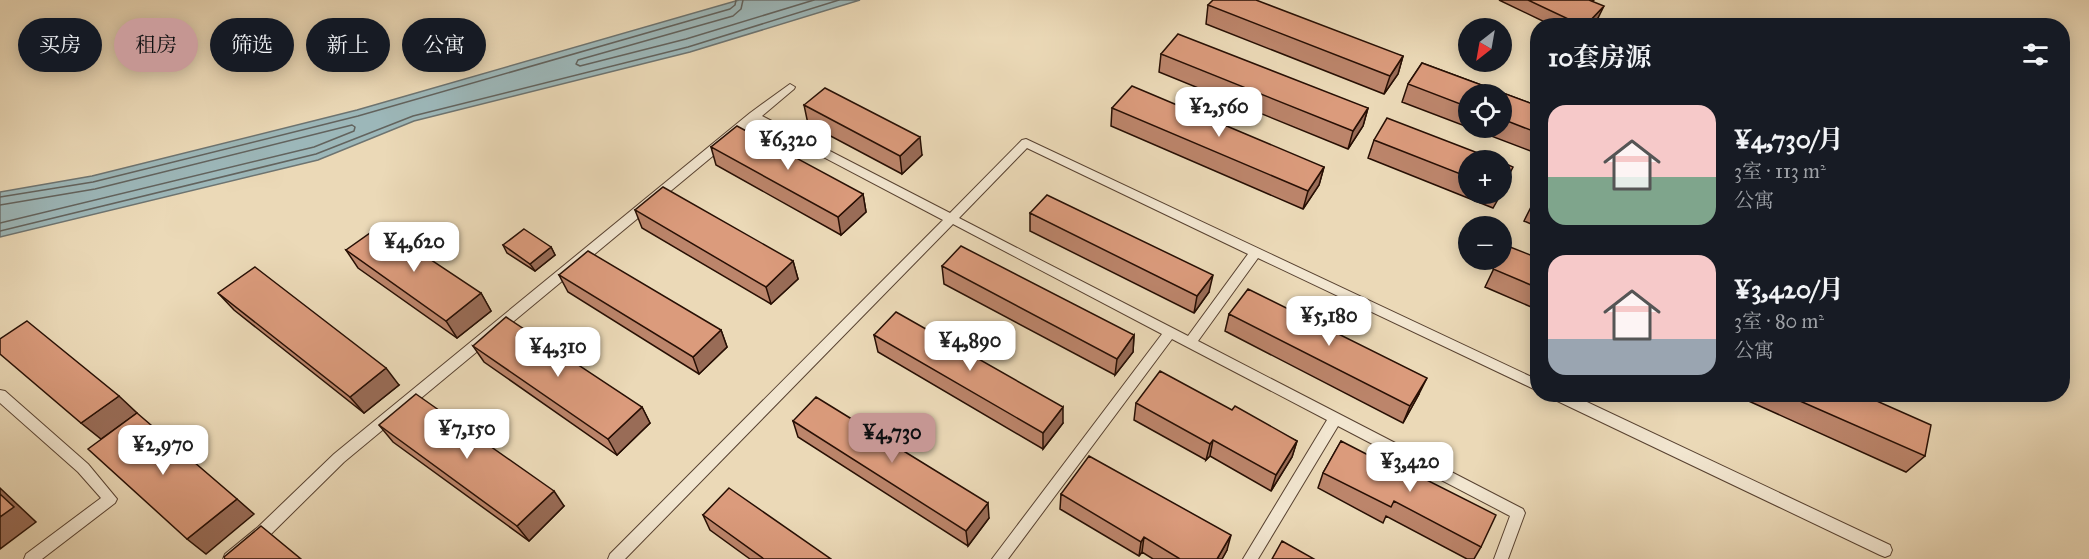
<!DOCTYPE html>
<html lang="zh">
<meta charset="utf-8">
<style>
body{margin:0;font-family:"IM FELL Great Primer","Noto Serif SC",serif;background:#20242c;color:#f1f3f6;height:100vh;display:flex;flex-direction:column;font-size:22px;white-space:nowrap}
*{box-sizing:border-box;margin:0}
p{font-size:20px;color:#9ea1a6}
.icon{flex:none;width:33px;height:33px;fill:none;stroke:currentColor;stroke-width:2;stroke-linecap:round;stroke-linejoin:round}
.map{position:relative;flex:1;overflow:hidden}
.drawer{position:absolute;left:1530px;top:18px;width:540px;height:384px;display:flex;flex-direction:column;background:#171b24;border-radius:24px;box-shadow:0 3px 15px #0003}
.drawer>*{flex:none}
.banner{position:absolute;left:18px;top:18px;width:570px;height:54px;display:flex;gap:12px}
.needle{width:39px;rotate:211deg}
.tools{position:absolute;left:1458px;top:18px;display:grid;gap:12px}
.tools a{display:grid;place-items:center;width:54px;height:54px;border-radius:50%;background:#171b24;box-shadow:0 3px 15px #0003;font-size:30px}
.price{position:absolute;translate:-50% -51px;padding:0 14px;border-radius:12px;background:#fff;color:#222;font-size:20px;line-height:39px;filter:drop-shadow(0 2px 3px #0008)}
.price::after{content:'';position:absolute;left:50%;top:36px;width:18px;height:14px;margin-left:-9px;background:inherit;clip-path:polygon(0 0,100% 0,50% 100%)}
.price.current{background:#c59692;color:#111}
ul{padding:0;list-style:none}
li{display:flex;align-items:center;gap:18px;height:150px;padding:0 18px}
li span{display:grid;place-items:center;flex:none;width:168px;height:120px;border-radius:18px;color:#555}
li>.icon{margin-inline-start:auto}
span .icon{width:72px;height:72px;fill:#fffc;stroke-width:1}
li b{font-size:26px}
h2{display:flex;justify-content:space-between;align-items:center;height:72px;padding:0 18px;font-size:26px}
.tag{padding:0 21px;border-radius:27px;background:#171b24;box-shadow:0 3px 15px #0003;font-size:21px;line-height:54px}
.tag.current{background:#c59692;color:#111}
.map>svg:first-child{display:block}
.water{fill:#9cb7b9;stroke:#6d7471;stroke-width:1.5}
.lines{fill:none;stroke-linecap:round;stroke-linejoin:round}
.shore{stroke:#62635e;stroke-width:1.5}
.service-casing{stroke:#584231;stroke-width:2}
.service{fill:#f2e6d0;fill-rule:evenodd}
.wall{fill:#bc856b;stroke:#270f04;stroke-width:1.5;fill-rule:evenodd}
.shaded-wall{fill:#996c57;stroke:#270f04;stroke-width:1.5}
.building{fill:#db9b7c;stroke:#270f04;stroke-width:1.5}
</style>
<div class="map">
<svg width="2089" height="559" viewBox="0 0 2089 559">
<rect width="100%" height="100%" fill="#ebd9b7"/>
<filter id="stains"><feTurbulence type="fractalNoise" baseFrequency=".00333" numOctaves="4"/><feColorMatrix values="0 0 0 0 .2 0 0 0 0 .09 0 0 0 0 .02 0 0 0 .5 -.17"/></filter>
<radialGradient id="worn" r=".72"><stop offset=".6" stop-color="#630" stop-opacity="0"/><stop offset="1" stop-color="#630" stop-opacity=".3"/></radialGradient>
<path class="water" d="M739,0H860L690,52L414,121L318,160L0,237V192L92,176L357,110Z"/>
<g class="lines">
<path class="shore" d="M743,0L741,9L733,16L578,60L576,64L580,66L686,39L814,0
M0,197L93,182L358,116L730,9L735,5L736,0
M0,205L95,189L352,125L355,127L354,131L314,147L0,223
M0,231L316,154L413,116L688,47L839,0"/>
<g class="service-casing">
<path id="service" d="M790,84L795,87L794,89L762,116L950,213L1022,140L1026,139L1538,380V391L1258,258L1198,341L1523,509L1525,513L1508,559H1494L1510,516L1338,426L1258,559H1243L1327,420L1172,339L1008,559H992L1162,334L953,224L625,559H608L610,554L943,220L755,121L344,462L268,537L241,559H223L225,554L258,527L334,454L750,113ZM1027,148L1248,254L1188,336L959,218Z
M0,390L5,391L88,464L117,499L115,503L42,559H24L26,554L101,498L78,472L0,403Z
M1550,394H1570L1890,545L1892,550L1890,555L1885,557L1880,555L1551,398Z"/>
</g>
<use href="#service" class="service"/>
</g>
<path class="wall" d="M1499,0H1594L1592,2L1598,18L1591,26H1553Z
M1208,5L1403,56L1398,74L1384,94L1206,24Z
M1161,54L1368,108L1363,126L1348,149L1159,72Z
M1422,63L1538,106V150L1536,153L1402,102L1408,84ZM1468,94H1502V128H1468Z
M804,105L922,155L902,174L808,124Z
M1112,108L1324,167L1319,185L1303,209L1111,126Z
M1374,140L1468,160V194H1501L1493,208L1368,158Z
M711,147L863,194L866,212L841,235L716,165Z
M1538,193V227L1524,221Z
M635,210L793,261L798,279L771,304L642,228Z
M1030,213L1209,292L1194,313L1030,231Z
M503,245L551,247L555,255L535,271L507,253Z
M346,250L481,293L491,311L457,338L358,268Z
M1538,258V310L1485,287L1498,260Z
M942,266L1134,335L1133,352L1115,375L944,284Z
M559,275L721,330L727,347L699,374L568,292Z
M218,293L399,385L364,413L234,310Z
M1229,314L1419,394L1403,423L1225,331Z
M874,335L1063,423L1043,449L878,352Z
M473,346L642,407L650,423L617,455L484,362Z
M1733,394H1861L1925,456L1906,472Z
M1136,403L1232,410L1297,441L1292,457L1271,491L1210,456L1206,460L1134,420Z
M793,421L989,518L968,546L798,437Z
M379,425L564,506L529,541L393,442Z
M1341,441L1481,547L1474,559H1467L1386,516L1383,523L1318,488L1323,473Z
M1061,494L1227,550L1222,559H1153L1142,552L1139,556L1060,509Z
M703,515L831,559H750L710,530Z"/>
<path class="shaded-wall" d="M1604,6L1598,18L1591,26H1585Z
M1403,56L1398,74L1384,94L1390,76Z
M1368,108L1363,126L1348,149L1353,131Z
M920,137L922,155L902,174L900,156Z
M1324,167L1319,185L1303,209L1308,191Z
M863,194L866,212L841,235L838,217Z
M551,247L555,255L535,271L530,264Z
M793,261L798,279L771,304L766,287Z
M1213,275L1209,292L1194,313L1197,296Z
M481,293L491,311L457,338L446,321Z
M721,330L727,347L699,374L693,357Z
M1134,335L1133,352L1115,375L1117,359Z
M386,368L399,385L364,413L350,397Z
M1427,378L1419,394L1403,423L1410,406Z
M119,396L137,413L101,439L81,423Z
M642,407L650,423L617,455L608,439Z
M1063,407V423L1043,449V433Z
M1213,440L1210,456L1206,460L1210,444Z
M1297,441L1292,457L1271,491L1276,475Z
M0,488L36,522L0,549Z
M554,491L564,506L529,541L517,526Z
M237,499L254,514L206,554L187,539Z
M988,503L989,518L968,546L966,531Z
M1231,535L1227,550L1222,559H1217Z
M1144,537L1142,552L1139,556L1141,542Z"/>
<path class="building" d="M1213,0H1256L1403,56L1390,76L1208,5Z
M1528,0H1589L1604,6L1585,26H1583Z
M1178,34L1368,108L1353,131L1161,54Z
M1422,63L1538,106V133L1502,119V94H1468V107L1408,84Z
M1132,86L1324,167L1308,191L1112,108Z
M825,88L920,137L900,156L804,105Z
M1387,118L1496,160H1468V177L1374,140Z
M737,126L863,194L838,217L711,147Z
M1502,162L1513,167L1502,189Z
M663,187L793,261L766,287L635,210Z
M1538,193V205L1532,203Z
M1047,195L1213,275L1197,296L1030,213Z
M380,226L481,293L446,321L346,250Z
M524,229L551,247L530,264L503,245Z
M1505,245L1538,258V288L1493,269L1498,260H1502V252Z
M961,246L1134,335L1117,359L942,266Z
M588,251L721,330L693,357L559,275Z
M255,267L386,368L350,397L218,293Z
M1248,289L1427,378L1410,406L1229,314Z
M896,312L1063,407L1043,433L874,335Z
M506,317L642,407L608,439L473,346Z
M27,321L119,396L81,423L0,354V339Z
M1160,371L1232,410L1235,406L1297,441L1276,475L1213,440L1210,444L1136,403Z
M416,394L554,491L517,526L379,425Z
M1784,394H1861L1931,425L1925,456Z
M816,397L988,503L966,531L793,421Z
M137,413L237,499L187,539L88,449Z
M1341,441L1405,474L1407,470L1496,515L1481,547L1394,501L1391,507L1323,473Z
M1089,456L1231,535L1217,559H1180L1144,537L1141,542L1061,494Z
M729,488L831,559H764L703,515Z
M0,494L14,507L0,517Z
M261,526L301,559H225L224,557Z
M1282,541L1314,559H1272Z"/>
<rect width="100%" height="100%" filter="url(#stains)"/>
<rect width="100%" height="100%" fill="url(#worn)"/>
</svg>
<div class="tools">
<a><svg class="needle" viewBox="-14 -14 28 28"><path d="M0-13l5 13h-10z" fill="#e53935"/><path d="M0 13l5-13h-10z" fill="#9ea1a6"/></svg></a>
<a><svg class="icon" aria-label="locate" viewBox="0 0 24 24"><circle cx="12" cy="12" r="6"/><path d="M12 2v4M12 18v4M2 12h4M18 12h4"/></svg></a>
<a>+</a>
<a>−</a>
</div>
<b class="price" style="left:1219px;top:138px">¥2,560</b>
<b class="price" style="left:788px;top:171px">¥6,320</b>
<b class="price" style="left:414px;top:273px">¥4,620</b>
<b class="price" style="left:1329px;top:347px">¥5,180</b>
<b class="price" style="left:970px;top:372px">¥4,890</b>
<b class="price" style="left:558px;top:378px">¥4,310</b>
<b class="price" style="left:467px;top:460px">¥7,150</b>
<b class="price current" style="left:892px;top:464px">¥4,730</b>
<b class="price" style="left:163px;top:476px">¥2,970</b>
<b class="price" style="left:1410px;top:493px">¥3,420</b>
<div class="banner">
<a class="tag">买房</a>
<a class="tag current">租房</a>
<a class="tag">筛选</a>
<a class="tag">新上</a>
<a class="tag">公寓</a>
</div>
<section class="drawer">
<h2>10套房源<svg class="icon" aria-label="filters" viewBox="0 0 24 24"><path d="M4 7h16M4 17h16"/><circle cx="9" cy="7" r="2"/><circle cx="15" cy="17" r="2"/></svg></h2>
<ul>
<li><span style="background:linear-gradient(#f6c9c9 60%,#7fa58c 0)"><svg class="icon" aria-label="home" viewBox="0 0 24 24"><path d="M3 11l9-7 9 7M6 9v11h12V9"/></svg></span><div><b>¥4,730/月</b><p>3室 · 113 m²</p><p>公寓</p></div></li>
<li><span style="background:linear-gradient(#f6c9c9 70%,#9aa5b1 0)"><svg class="icon" aria-label="home" viewBox="0 0 24 24"><path d="M3 11l9-7 9 7M6 9v11h12V9"/></svg></span><div><b>¥3,420/月</b><p>3室 · 80 m²</p><p>公寓</p></div></li>
</ul>
</section>
</div>
